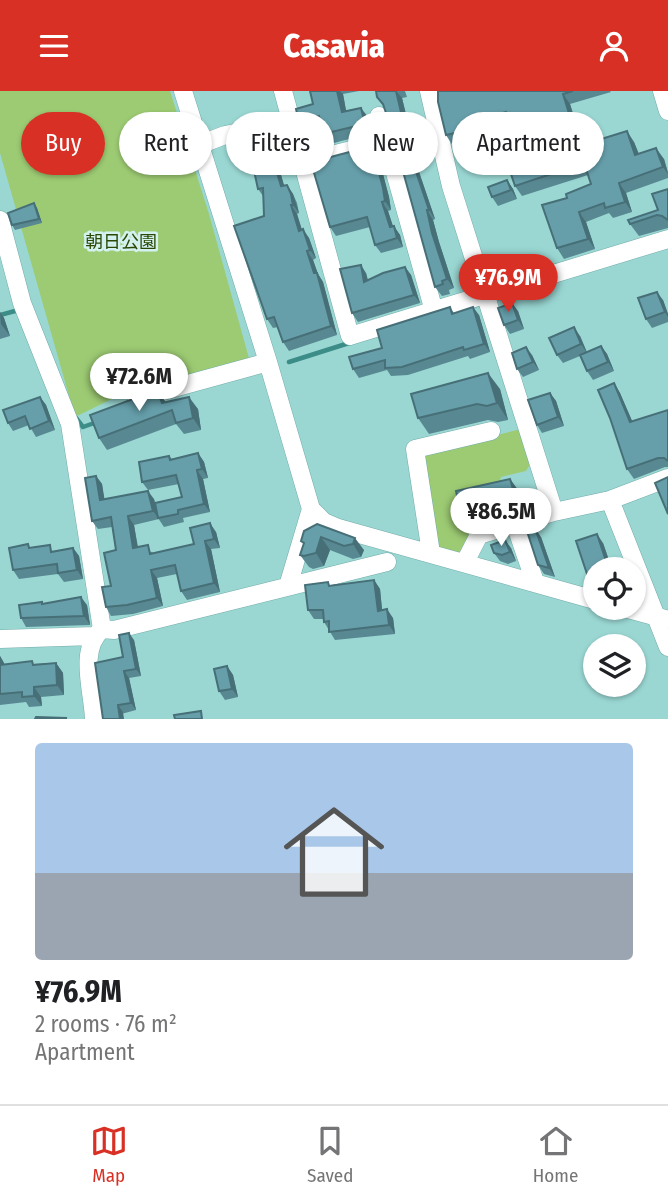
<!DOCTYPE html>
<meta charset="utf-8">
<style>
body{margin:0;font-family:"Fira Sans Condensed","Noto Sans JP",sans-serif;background:#f6f6f6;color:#202124;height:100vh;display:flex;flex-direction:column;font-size:26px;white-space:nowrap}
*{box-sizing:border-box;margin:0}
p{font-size:23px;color:#757577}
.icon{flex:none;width:38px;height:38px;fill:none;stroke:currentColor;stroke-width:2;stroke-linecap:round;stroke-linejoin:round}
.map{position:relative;height:628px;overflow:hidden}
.details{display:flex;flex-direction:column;background:#fff;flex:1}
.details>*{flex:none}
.hud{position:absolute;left:21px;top:21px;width:626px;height:63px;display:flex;gap:14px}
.buttons{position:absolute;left:583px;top:466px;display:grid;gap:14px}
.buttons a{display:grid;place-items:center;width:63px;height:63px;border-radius:50%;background:#fff;box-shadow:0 2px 5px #0004;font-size:35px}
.price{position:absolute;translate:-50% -60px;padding:0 16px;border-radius:24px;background:#fff;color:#222;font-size:23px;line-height:46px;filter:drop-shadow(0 2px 4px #0008)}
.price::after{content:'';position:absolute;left:50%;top:42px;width:21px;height:16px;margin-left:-10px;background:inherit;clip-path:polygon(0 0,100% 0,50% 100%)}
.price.on{background:#d93025;color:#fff}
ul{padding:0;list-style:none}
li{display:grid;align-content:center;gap:14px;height:371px;padding:0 35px}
li span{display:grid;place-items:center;height:217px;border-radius:7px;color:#555}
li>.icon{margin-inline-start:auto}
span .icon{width:126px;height:126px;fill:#fffc;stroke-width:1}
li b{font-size:30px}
.tag{padding:0 24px;border-radius:32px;background:#fff;box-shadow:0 2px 5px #0004;font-size:24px;line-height:63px}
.tag.on{background:#d93025;color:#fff}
header{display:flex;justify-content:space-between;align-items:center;height:91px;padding:0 35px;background:#d93025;color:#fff;font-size:32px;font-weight:800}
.tabs{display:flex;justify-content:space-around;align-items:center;height:98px;border-top:2px solid #e0e0e0;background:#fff;font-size:19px;color:#757577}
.tabs a{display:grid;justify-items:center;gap:4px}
.tabs .on{color:#d93025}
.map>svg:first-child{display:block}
.green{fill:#9dcb73}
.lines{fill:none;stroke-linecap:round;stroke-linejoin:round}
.stream{stroke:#3c8c88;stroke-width:4.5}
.minor-casing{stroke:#71aca9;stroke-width:19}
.minor{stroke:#fff;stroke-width:18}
.wall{fill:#588992}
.shaded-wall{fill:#476f77}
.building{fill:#669faa;stroke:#476f77;stroke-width:2}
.labels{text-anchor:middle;stroke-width:5;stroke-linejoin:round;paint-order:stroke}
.park-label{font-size:18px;fill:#2b4804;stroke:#d3f1ef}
</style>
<header><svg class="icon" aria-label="menu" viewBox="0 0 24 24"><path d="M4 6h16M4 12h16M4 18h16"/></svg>Casavia<svg class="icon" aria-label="person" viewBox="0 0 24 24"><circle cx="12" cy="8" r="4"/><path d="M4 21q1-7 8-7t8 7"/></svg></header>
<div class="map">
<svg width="668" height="628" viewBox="0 0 668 628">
<rect width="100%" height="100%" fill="#9ad7d3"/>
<path class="green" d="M0,0H170L209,123L250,271L118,305L75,326L0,62Z
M524,337L532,370L526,380L501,386L496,405L460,411L470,445L460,467L435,459L423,364Z"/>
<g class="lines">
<path class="stream" d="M0,224L15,220L21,221
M289,271L349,252
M76,327L83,336L97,331"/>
<g class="minor-casing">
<path id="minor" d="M183,0L268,271L311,418L324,431L338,437L595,509
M283,0L350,245L668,148
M429,0L451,95L554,421
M662,0L668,20
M379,25L434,220
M199,54L225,44L292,31
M304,71L387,50
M0,129L22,212L70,333L102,538
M137,307L268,271
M610,409L668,556
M515,433L535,491
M431,462L415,358L491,340
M465,471L479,444L554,421L610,409L668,387
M288,495L311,418
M621,516L665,528
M0,548L94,545
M94,628C93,599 78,559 102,538L114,539L387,471"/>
</g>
<use href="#minor" class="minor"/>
</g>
<path class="wall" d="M310,0H359L343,3L346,20L368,26L372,42L330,53L323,43L321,36L306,40L299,31L313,13Z
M376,0H405L407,6L402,7L409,37L417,46L421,61L417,63L421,77L418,78L435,128L433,129L439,151L454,197L449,199L450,203L442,205L435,196L391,37L384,16L377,6Z
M438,0H610L611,1L570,13L583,54L634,51L639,63L664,68L668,81V87L626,102L632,121L613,127L609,122L586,131L595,158L564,168L557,157L567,107L591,93L588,84L522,105L515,95L563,62L561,55L524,66L517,56L510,32L490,38L492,46L453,55L446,44Z
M270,37L281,52L285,64L276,67L284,95L287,94L293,103L297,112L299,122L297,123L302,139L309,147L316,167L313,169L318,183L323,191L337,244L289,260L283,251L278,236L273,237L267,228L263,105L258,98L252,73L245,65L244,59L238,50Z
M378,64L389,106L391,119L388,120L393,135L400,144L403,156L381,162L375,154L370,136L336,145L330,136Z
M507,89L513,98L517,108L498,115L492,106Z
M668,98V137L639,145L630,133L658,119Z
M34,112L37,117L42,132L15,139L12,134Z
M405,176L411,184L420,212L358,231L352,222L366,182L368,189Z
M663,209L668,223V231L652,237L646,228Z
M450,216L454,222L479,224L490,261L470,268L468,265L408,284L391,285L387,279L359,287L353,278L382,257Z
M518,220L524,238L510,243L504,234Z
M0,221L4,227L10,245L0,248Z
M580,245L587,261L601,255L607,263L614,280L593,289L587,280L580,265L563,272L557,264Z
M532,264L539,279L523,286L517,278Z
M614,292L620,302L632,331L668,319V376H665L634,388L627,378L610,327Z
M500,298L508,329L498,331L488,329L429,343L418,327Z
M550,302L556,310L564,335L542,342L537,334Z
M40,306L46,314L55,339L36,346L29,334L13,340L8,332Z
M166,312L198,318L201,339L184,343L176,333L107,359L99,347Z
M198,362L204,371L208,387L203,388L210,421L183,427L184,431L164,436L158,427L182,406L179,393L148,399L142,391L169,365L172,368Z
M96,385L102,393L104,408H154L159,428L134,434L138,456L154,462L194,453L216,441L220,457L211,458L220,501L187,509L181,500L177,483L157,487L163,515L133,523L111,525L106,516L111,495L116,459L112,436L98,438L92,430Z
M510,388L518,399L523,419L476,433L469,438L462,427Z
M317,433L364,459L361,466L353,468L330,459L324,475L313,478L309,476L300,464L304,454L301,450Z
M541,446L555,486L544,483L538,474Z
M603,452L612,478H595V491L592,492L587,483Z
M31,457L54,460L73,457L79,465L83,488L64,491L58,483L19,488L13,479Z
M511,457L516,470L508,473L500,470L494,462Z
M374,489L380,498L382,519L393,527L395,543L335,549L324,531L323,528H314L308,519L331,494Z
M43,513L87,514L90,534L26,536L21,527Z
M134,549L141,585L129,587L136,619L103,628L123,566Z
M0,565L4,572L5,574L56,572L63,582L64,604L41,606L42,615L29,616L26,611L0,614Z
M227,575L233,584L238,606L225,609L219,600Z"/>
<path class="shaded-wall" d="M337,0H340L343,3L348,30L342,21Z
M396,0L402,7L412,47L405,38Z
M563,3L570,13L586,65L579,55Z
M361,17L368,26L372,42L365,33Z
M483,28L490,38L492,46L485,35Z
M270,37L281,52L285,64L272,44Z
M410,37L417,46L421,61L415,52Z
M627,40L634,51L643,74L635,64Z
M411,53L417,63L421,77L415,68Z
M372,55L378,64L389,106L391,119L385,110Z
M656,57L664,68L668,83L663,76Z
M270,58L276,67L287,104L281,95Z
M412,69L418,78L435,128L429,119Z
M507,89L513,98L517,108L511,99Z
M619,92L626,102L632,121L625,111Z
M287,94L293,103L299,122L293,114Z
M382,111L388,120L396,145L390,136Z
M34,112L37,117L42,132L39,128Z
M291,114L297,123L305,149L299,140Z
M427,119L433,129L439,151L454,197L447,188L432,142Z
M579,121L586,131L595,158L588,148Z
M394,135L400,144L403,156L397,147Z
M303,138L309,147L316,167L310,159Z
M307,160L313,169L318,183L323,191L337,244L331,235Z
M361,174L366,182L370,199L364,191Z
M405,176L411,184L420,212L414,204Z
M657,201L663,209L668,223V226L665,221Z
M512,212L518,220L524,238L518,229Z
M473,216L479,224L490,261L484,253Z
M0,221L4,227L10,245L1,233Z
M574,236L580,245L587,262L581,253Z
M601,255L607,263L614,280L608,271Z
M526,256L532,264L539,279L533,271Z
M488,282L500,298L508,329L497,312Z
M614,292L620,302L637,341L630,331Z
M157,299L165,310L169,321L162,312Z
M550,302L556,310L564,335L558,326Z
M40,306L46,314L55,339L49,330Z
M189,306L198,318L201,339L193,327Z
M198,362L204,371L208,387L202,378Z
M197,379L203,388L210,421L204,413Z
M96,385L102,393L106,417L100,409Z
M510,388L518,399L523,419L516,408Z
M148,400L154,408L159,428L153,420Z
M128,425L134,434L139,465L133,457Z
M210,432L216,441L220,457L214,448Z
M535,437L541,446L555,486L549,477Z
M597,443L603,452L612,478H609L608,476Z
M321,446L330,459L324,475L316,462Z
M355,447L364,459L361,466L353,453Z
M505,449L511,457L516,470L510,461Z
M205,450L211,458L220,501L214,492Z
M73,457L79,465L83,488L77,479Z
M151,479L157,487L163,515L157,507Z
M374,489L380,498L383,528L378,520Z
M81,506L87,514L90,534L84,525Z
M387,518L393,527L395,543L389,534Z
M129,542L134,549L141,585L136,578Z
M0,565L4,572L5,585L0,578Z
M56,572L63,582L64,604L57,594Z
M227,575L233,584L238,606L232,598Z
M124,580L129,587L136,619L131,612Z
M34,596L41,606L42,615L34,605Z
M118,614L123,621L124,628H120Z"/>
<path class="building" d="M310,0H337L342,21L361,17L365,33L323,43L319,25L299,31L296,18L313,13Z
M376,0H396L405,38L410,37L415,52L411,53L415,68L412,69L429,119H427L432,142L447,188L442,190L443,193L435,196L391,37L383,13L377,6Z
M438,0H573L563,3L579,55L627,40L635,64L656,57L663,76L619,92L625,111L605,117L604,112L579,121L588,148L557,157L542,114L567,107L566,103L591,93L584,72L515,95L511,83L563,62L558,44L517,56L506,21L483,28L485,35L446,44L438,11Z
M270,37L272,44L275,43L279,55L270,58L281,95L287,94L291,103L293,114H291L299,140L303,138L310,159L307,160L314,182H317L331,235L283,251L274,226L267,228L234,135L264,125L263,97L258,98L253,75L248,64L245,65L241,50H238L236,43Z
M372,55L383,97L385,110L382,111L390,136L394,135L397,147L375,154L367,126L330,136L312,75L328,70L327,67Z
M507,89L511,99L492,106L488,96Z
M668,98V129L662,125L657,124L630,133L628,129L658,119L652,103Z
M34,112L39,128L12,134L8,122Z
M361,174L364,191L383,182L405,176L414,204L352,222L340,178Z
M657,201L665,221L646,228L638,207Z
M512,212L518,229L504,234L498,217Z
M450,216L452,223L473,216L484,253L464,259L463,256L402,276L385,277V269L353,278L349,266L382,257L377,239Z
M574,236L581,253L557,264L549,247Z
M601,255L608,271L587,280L580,264Z
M526,256L533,271L517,278L512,262Z
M488,282L497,312L487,315L477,313L418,327L411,303Z
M614,292L630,331L668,319V370L664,367H658L627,378L610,327L598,299Z
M157,299L162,312L189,306L193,327L176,332L172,319L99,347L90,324Z
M550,302L558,326L537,334L528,309Z
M40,306L49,330L30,338L25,325L8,332L3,319Z
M198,362L202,378L197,379L204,413L178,419V423L158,427L155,412L182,406L176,384L142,391L139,371L169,365L170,369Z
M96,385L100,409L148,400L153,420L128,425L133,457L148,454L150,463L194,453L190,437L210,432L214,448L205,450L214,492L181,500L175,474L151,479L157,507L127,514L106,516L102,496L111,495L104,462L116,459L111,426L92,430L85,387Z
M668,386V423L655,392Z
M510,388L516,408L468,422L462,427L456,400Z
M317,433L355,447L353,453L344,455L321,446L316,462L304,465L300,464L304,452L301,450L304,440Z
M535,437L549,477L538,474L527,440Z
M597,443L608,476L603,478H595V480L587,483L576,450Z
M505,449L510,461L502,464L494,462L491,454Z
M28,453L29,457L50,454L51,461L73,457L77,479L58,482L57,473L13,479L9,457Z
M374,489L378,520L387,518L389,534L329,541V530L324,531L323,519H308L305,494L328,491L329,495Z
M81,506L84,525L21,527L19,514L42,511V513Z
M129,542L136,578L124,580L131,612L118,614L120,628H103L95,572L123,566L119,544Z
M32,570L33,574L56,572L57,594L34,596V605L22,606V601L0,603V574Z
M227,575L232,598L219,600L214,578Z
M201,620L202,628H175L174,624Z
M36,626L66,627V628H35Z"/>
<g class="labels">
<g class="park-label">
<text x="121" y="157">朝日公園</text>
</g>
</g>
</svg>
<div class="buttons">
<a><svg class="icon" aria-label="locate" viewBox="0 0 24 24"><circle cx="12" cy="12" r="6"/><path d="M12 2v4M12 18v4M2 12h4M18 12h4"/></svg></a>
<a><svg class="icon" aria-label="layers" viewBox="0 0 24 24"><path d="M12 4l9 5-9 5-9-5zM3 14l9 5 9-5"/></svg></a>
</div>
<b class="price on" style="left:508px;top:223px">¥76.9M</b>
<b class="price" style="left:139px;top:322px">¥72.6M</b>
<b class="price" style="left:501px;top:457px">¥86.5M</b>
<div class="hud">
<a class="tag on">Buy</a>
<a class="tag">Rent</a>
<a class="tag">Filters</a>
<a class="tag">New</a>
<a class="tag">Apartment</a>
</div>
</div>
<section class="details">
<ul>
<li><span style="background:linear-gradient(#a9c7e8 60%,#9aa5b1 0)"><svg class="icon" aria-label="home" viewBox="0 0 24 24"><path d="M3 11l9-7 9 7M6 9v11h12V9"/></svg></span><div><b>¥76.9M</b><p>2 rooms · 76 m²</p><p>Apartment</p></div></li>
</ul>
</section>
<nav class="tabs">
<a class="on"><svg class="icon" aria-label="map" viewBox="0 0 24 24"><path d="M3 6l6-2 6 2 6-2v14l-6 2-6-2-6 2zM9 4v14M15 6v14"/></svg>Map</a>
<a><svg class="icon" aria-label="saved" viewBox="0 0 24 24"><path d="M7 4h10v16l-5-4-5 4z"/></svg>Saved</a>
<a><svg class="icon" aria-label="home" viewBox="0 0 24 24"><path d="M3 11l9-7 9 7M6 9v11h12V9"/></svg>Home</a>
</nav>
